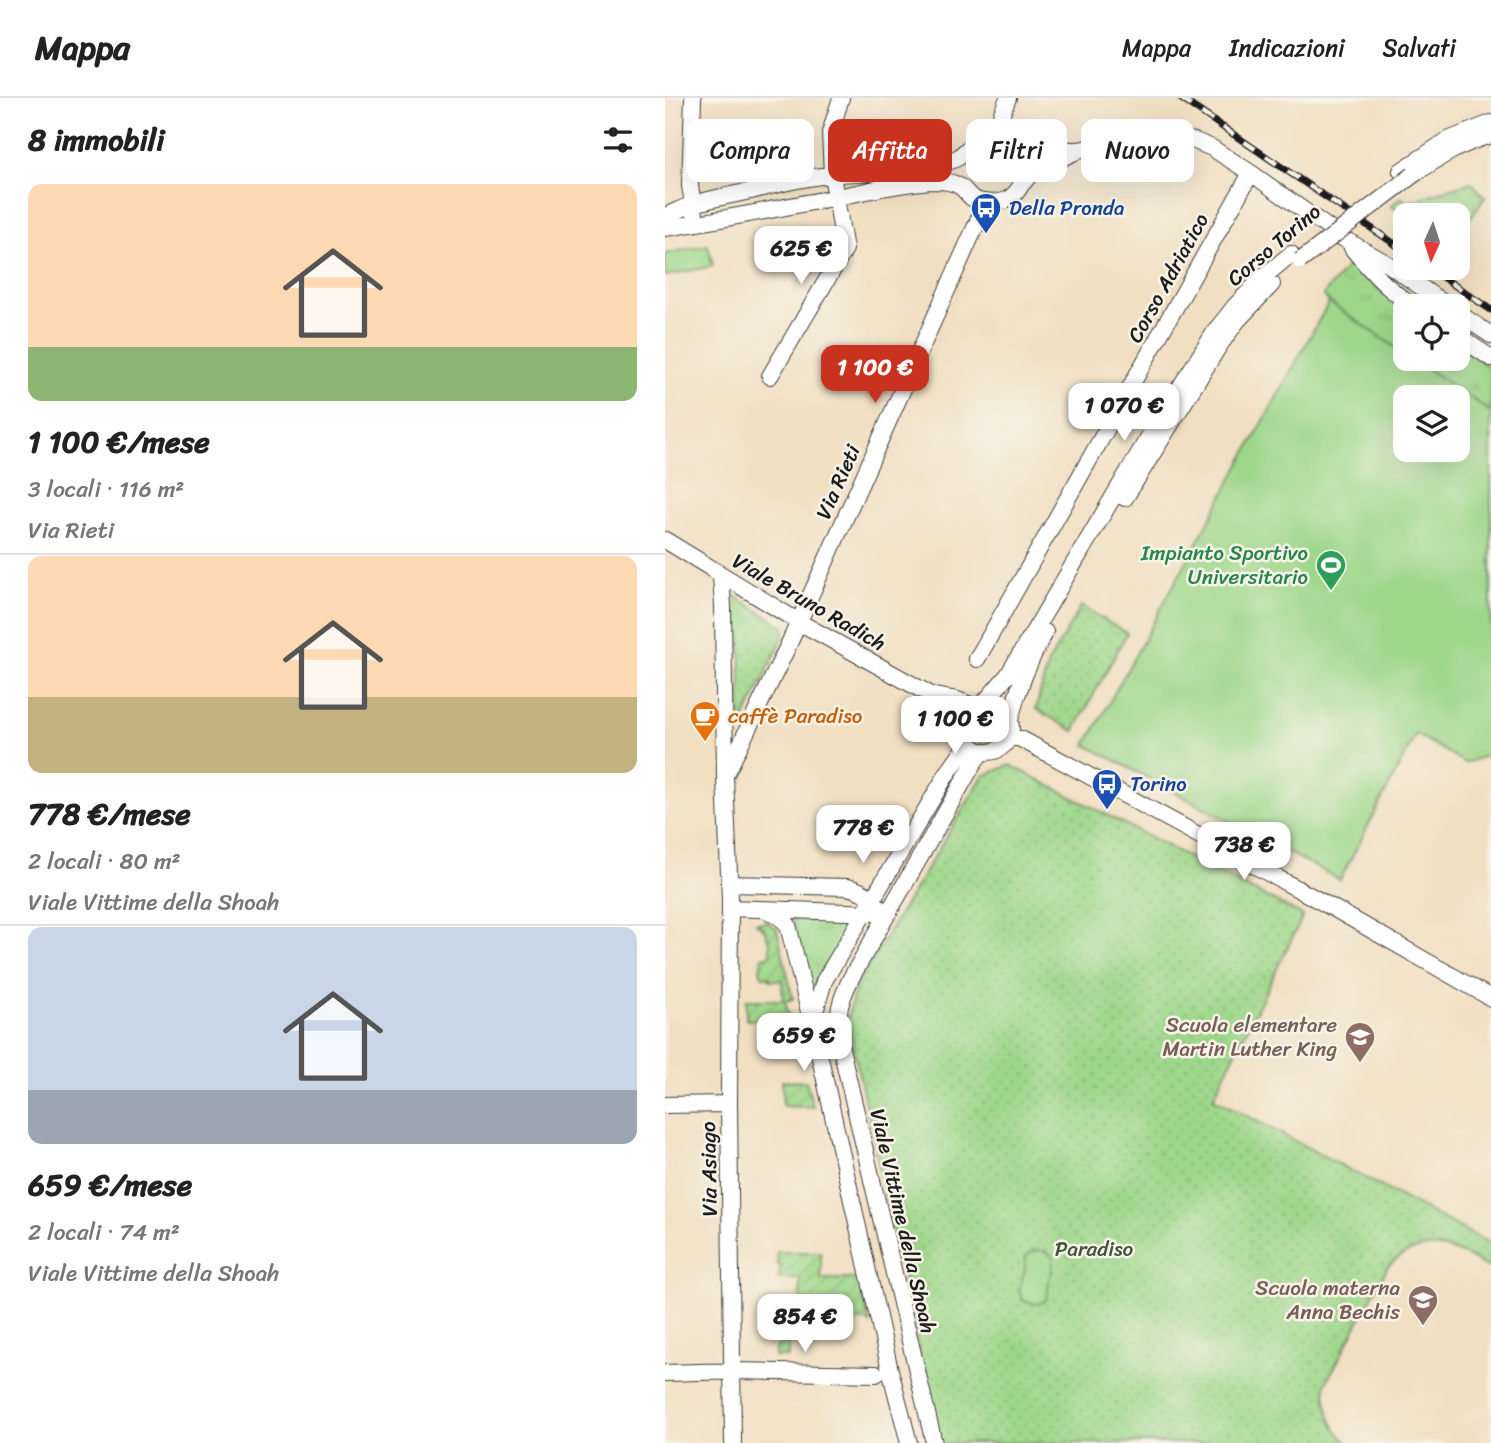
<!DOCTYPE html>
<html lang="it">
<meta charset="utf-8">
<style>
body{margin:0;font-family:Sriracha,sans-serif;background:#f6f6f6;color:#222;height:100vh;display:flex;flex-direction:column;font-size:26px;white-space:nowrap}
*{box-sizing:border-box;margin:0}
p{font-size:23px;color:#767676}
.icon{flex:none;width:38px;height:38px;fill:none;stroke:currentColor;stroke-width:2;stroke-linecap:round;stroke-linejoin:round}
.map{position:relative;flex:1;overflow:hidden}
.side{display:flex;flex-direction:column;background:#fff;width:665px}
.side>*{flex:none}
.top-card{position:absolute;left:21px;top:21px;width:665px;height:63px;display:flex;gap:14px}
.needle{width:46px;rotate:183deg}
.controls{position:absolute;left:728px;top:105px;display:grid;gap:14px}
.controls a{display:grid;place-items:center;width:77px;height:77px;border-radius:14px;background:#fff;box-shadow:0 7px 28px #0002;font-size:35px}
.price{position:absolute;translate:-50% -60px;padding:0 16px;border-radius:14px;background:#fff;color:#222;font-size:23px;line-height:46px;filter:drop-shadow(0 2px 4px #0008)}
.price::after{content:'';position:absolute;left:50%;top:42px;width:21px;height:16px;margin-left:-10px;background:inherit;clip-path:polygon(0 0,100% 0,50% 100%)}
.price.current{background:#c8321e;color:#fff}
ul{padding:0;list-style:none}
li{display:grid;align-content:center;gap:14px;height:371px;padding:0 28px}
li+li{border-top:2px solid #e0e0e0}
li span{display:grid;place-items:center;height:217px;border-radius:14px;color:#555}
li>.icon{margin-inline-start:auto}
span .icon{width:126px;height:126px;fill:#fffc;stroke-width:1}
li b{font-size:30px}
h2{display:flex;justify-content:space-between;align-items:center;height:84px;padding:0 28px;font-size:30px}
.pill{padding:0 24px;border-radius:14px;background:#fff;box-shadow:0 7px 28px #0002;font-size:24px;line-height:63px}
.pill.current{background:#c8321e;color:#fff}
header{display:flex;align-items:center;gap:42px;box-sizing:border-box;height:98px;padding:0 35px;background:#fff;border-bottom:2px solid #e0e0e0}
header strong{font-size:33px}
nav{display:flex;gap:38px;margin-inline-start:auto;font-size:24px}
main{display:flex;flex:1;min-height:0}
.map>svg:first-child{display:block}
.grass{fill:url(#grass-tufts);stroke:#5d7a53;stroke-width:2}
.park{fill:url(#park-dots);stroke:#5d7a53;stroke-width:2}
.garden{fill:url(#garden-furrows);stroke:#5d7a53;stroke-width:2}
.pitch{fill:#9ed78a;stroke:#5d7a53;stroke-width:2;fill-rule:evenodd}
.lines{fill:none;stroke-linecap:round;stroke-linejoin:round}
.minor-casing{stroke:#3c3935;stroke-width:18}
.minor{stroke:#fff;stroke-width:16}
.rail-casing{stroke:#1c1c1c;stroke-width:7}
.rail{stroke:#f7f3e8;stroke-width:4.5;stroke-dasharray:13;stroke-linecap:butt}
.minor-bridge-casing{stroke:#3c3935;stroke-width:18;stroke-linecap:butt}
.minor-bridge{stroke:#fff;stroke-width:16}
.labels{text-anchor:middle;stroke-width:5;stroke-linejoin:round;paint-order:stroke}
.transit-label{font-size:21px;fill:#164399;stroke:#f7f3e8;text-anchor:start}
.street-label{font-size:21px;fill:#1c1c1c;stroke:#f7f3e8}
.leisure-label{font-size:21px;fill:#27864d;stroke:#f7f3e8;text-anchor:end}
.food-label{font-size:21px;fill:#c56008;stroke:#f7f3e8;text-anchor:start}
.education-label{font-size:21px;fill:#785e54;stroke:#f7f3e8;text-anchor:end}
.park-label{font-size:21px;fill:#43543d;stroke:#f7f3e8}
</style>
<header>
<strong>Mappa</strong>
<nav><a>Mappa</a><a>Indicazioni</a><a>Salvati</a></nav>
</header>
<main>
<section class="side">
<h2>8 immobili<svg class="icon" aria-label="filters" viewBox="0 0 24 24"><path d="M4 7h16M4 17h16"/><circle cx="9" cy="7" r="2"/><circle cx="15" cy="17" r="2"/></svg></h2>
<ul>
<li><span style="background:linear-gradient(#ffd9b3 75%,#8fb573 0)"><svg class="icon" aria-label="home" viewBox="0 0 24 24"><path d="M3 11l9-7 9 7M6 9v11h12V9"/></svg></span><div><b>1 100 €/mese</b><p>3 locali · 116 m²</p><p>Via Rieti</p></div></li>
<li><span style="background:linear-gradient(#ffd9b3 65%,#c2b280 0)"><svg class="icon" aria-label="home" viewBox="0 0 24 24"><path d="M3 11l9-7 9 7M6 9v11h12V9"/></svg></span><div><b>778 €/mese</b><p>2 locali · 80 m²</p><p>Viale Vittime della Shoah</p></div></li>
<li><span style="background:linear-gradient(#c9d6e8 75%,#9aa5b1 0)"><svg class="icon" aria-label="home" viewBox="0 0 24 24"><path d="M3 11l9-7 9 7M6 9v11h12V9"/></svg></span><div><b>659 €/mese</b><p>2 locali · 74 m²</p><p>Viale Vittime della Shoah</p></div></li>
</ul>
</section>
<div class="map">
<svg width="826" height="1345" viewBox="0 0 826 1345">
<defs>
<pattern id="grass-tufts" width="24" height="20" patternUnits="userSpaceOnUse" patternTransform="scale(1.75)"><rect width="24" height="20" fill="#9ed78a"/><path d="M3 7l-1-3M5 7V3M7 7l1-3M15 17l-1-3M17 17v-4M19 17l1-3" fill="none" stroke="#88b876"/></pattern>
<pattern id="park-dots" width="8" height="8" patternUnits="userSpaceOnUse" patternTransform="scale(1.75)"><rect width="8" height="8" fill="#9ed78a"/><path d="M2 2h.1M6 6h.1" fill="none" stroke="#88b876" stroke-width="1.8" stroke-linecap="round"/></pattern>
<pattern id="garden-furrows" width="10" height="10" patternUnits="userSpaceOnUse" patternTransform="scale(1.75)"><rect width="10" height="10" fill="#9ed78a"/><path d="M-1 1l2-2M0 10L10 0M9 11l2-2" fill="none" stroke="#88b876"/></pattern>
</defs>
<rect width="100%" height="100%" fill="#f7f3e8"/>
<filter id="ink" filterUnits="userSpaceOnUse"><feTurbulence type="fractalNoise" baseFrequency=".0143" numOctaves="2"/><feDisplacementMap in="SourceGraphic" scale="14" xChannelSelector="R" yChannelSelector="G"/><feConvolveMatrix kernelMatrix="1 2 1 2 8 2 1 2 1" color-interpolation-filters="sRGB"/></filter>
<filter id="wash" filterUnits="userSpaceOnUse"><feTurbulence type="fractalNoise" baseFrequency=".00686" numOctaves="4" result="noise"/><feDisplacementMap in="SourceGraphic" scale="28" xChannelSelector="R" yChannelSelector="G"/><feGaussianBlur stdDeviation="1.57" result="paint"/><feColorMatrix in="noise" values="0 0 0 0 0 0 0 0 0 0 0 0 0 0 0 0 0 1.4 0 .05"/><feComposite in="paint" operator="in"/></filter>
<g filter="url(#wash)">
<rect width="100%" height="100%" fill="#f1dfc1"/>
<path class="grass" d="M687,163C702,182 720,198 740,212V256L664,204L658,197Z
M793,247L826,270V314L748,261H793Z
M184,820L189,821L152,884L146,897L127,822Z"/>
<path class="park" d="M806,84L820,99L793,138V117H741L726,108L736,99L743,104Z
M62,498H70L119,529V538L75,630L76,537L61,529Z
M416,508L462,535L409,633L371,611L383,565Z
M345,667L638,818L548,1000L826,1146V1171C788,1150 761,1135 723,1168L660,1287C661,1310 665,1330 683,1345H274L182,921L191,888L318,678Z"/>
<path class="garden" d="M102,823L112,831L128,901L120,903L132,950H106L105,922H81V902H118L117,882H105V879H98C93,872 96,866 98,858H105V845L99,831L91,825Z
M117,983H141L148,1009L118,1008Z
M112,1154H156V1181H194L205,1226L200,1223H177V1209H135V1181H113L116,1168L112,1166Z
M124,1234L123,1259H110V1251Z"/>
<path class="pitch" d="M43,147L48,168L0,178V156Z
M664,204L740,256V261H748L826,314V656L800,665L751,636L675,782L421,647ZM740,299H793V352H740Z
M374,1152C398,1156 385,1171 384,1184C383,1191 383,1195 381,1202L373,1206L358,1203C352,1191 354,1190 358,1179C360,1173 360,1165 361,1159L366,1154Z"/>
</g>
<g filter="url(#ink)">
<g class="lines">
<g class="minor-casing">
<path id="minor" d="M28,0L25,88L30,117
M328,38L343,0
M347,46L363,51L413,52L485,38L503,37L530,43L547,50L586,75L679,141L723,166L783,208
M736,73L783,42L826,25
M748,77C773,60 797,45 826,37
M358,85L368,73L412,53
M0,118C10,114 19,109 29,106C48,100 67,97 86,93C112,86 137,80 164,77C199,73 235,76 269,68C277,66 287,63 294,59C305,50 313,37 329,38C361,41 371,84 343,101C333,106 317,106 307,100C303,97 300,92 296,89C289,84 280,83 271,83C239,84 203,93 172,99C115,110 58,122 0,130
M687,150C706,173 722,191 748,208
M793,215L826,237
M793,238L826,260
M105,278L180,151L167,77L165,35L176,0
M460,400L554,248L572,223L607,186
M0,442L134,524L268,598L285,615L297,629
M56,478L58,508L60,679L65,800L64,1006L68,1345
M312,561L586,75
M268,598L292,602L310,609
M318,606L343,577L483,340L551,232L570,208L597,180L626,156
M298 630a24 24 0 1 1 48 0a24 24 0 1 1-48 0Z
M345,622C353,589 364,563 380,534
M345,638L356,641L668,810L826,900
M62,674L123,548L321,105
M64,786L181,789C195,791 204,797 213,808
M65,810L209,815
M101,812L115,819L123,827L146,922
M0,1007L64,1006
M0,1275L69,1273L211,1276
M244,1345L225,1272L147,924L159,883L282,676L304,645
M269,1345L174,942C171,916 175,903 186,880L310,663L318,653"/>
</g>
<use href="#minor" class="minor"/>
<g class="rail-casing">
<path id="rail" d="M515,0L740,153
M764,170L826,212"/>
</g>
<use href="#rail" class="rail"/>
<g class="minor-bridge-casing">
<path id="minor-bridge" d="M635,163L748,77"/>
</g>
<use href="#minor-bridge" class="minor-bridge"/>
</g>
</g>
<defs>
<g id="bus-pin" transform="scale(1.575)"><path d="M0 17L-7.5 6A9.5 9.5 0 1 1 7.5 6Z" fill="#1a4fb4" stroke="#f7f3e8"/><path d="M-5-6H5V4H4V6H2V4H-2V6H-4V4H-5ZM-3.5-4V0h7V-4ZM-3.5 1.2v1.5H-2V1.2ZM2 1.2v1.5H3.5V1.2Z" fill="#fff"/></g>
<g id="stadium-pin" transform="scale(1.575)"><path d="M0 17L-7.5 6A9.5 9.5 0 1 1 7.5 6Z" fill="#2e9e5b" stroke="#f7f3e8"/><path d="M0-5a6.5 5 0 1 0 0 10a6.5 5 0 1 0 0-10ZM-3.5-1.8h7v3.6h-7Z" fill="#fff"/></g>
<g id="cafe-pin" transform="scale(1.575)"><path d="M0 17L-7.5 6A9.5 9.5 0 1 1 7.5 6Z" fill="#e8710a" stroke="#f7f3e8"/><path d="M-5.5-4.5H6V0H3Q3 3.5 0 3.5H-2.5Q-5.5 3.5-5.5 0ZM3-3.2v2h1.7v-2ZM-6 4.5H4V6H-6Z" fill="#fff"/></g>
<g id="school-pin" transform="scale(1.575)"><path d="M0 17L-7.5 6A9.5 9.5 0 1 1 7.5 6Z" fill="#8d6e63" stroke="#f7f3e8"/><path d="M0-5L7-2L0 1L-7-2ZM-4 1L0 2.5L4 1V4Q0 6-4 4Z" fill="#fff"/></g>
</defs>
<g fill-rule="evenodd">
<use href="#bus-pin" x="321" y="110"/>
<use href="#stadium-pin" x="666" y="467"/>
<use href="#cafe-pin" x="40" y="618"/>
<use href="#bus-pin" x="442" y="686"/>
<use href="#school-pin" x="695" y="939"/>
<use href="#school-pin" x="758" y="1202"/>
</g>
<g class="labels">
<g class="transit-label">
<text x="344" y="117">Della Pronda</text>
<text x="465" y="693">Torino</text>
</g>
<g class="street-label">
<text transform="translate(609 147) rotate(-40)" y="7">Corso Torino</text>
<text transform="translate(503 180) rotate(-61)" y="7">Corso Adriatico</text>
<text transform="translate(173 384) rotate(-66)" y="7">Via Rieti</text>
<text transform="translate(144 504) rotate(30)" y="7">Viale Bruno Radich</text>
<text transform="translate(44 1071) rotate(-91)" y="7">Via Asiago</text>
<text transform="translate(238 1123) rotate(77)" y="7">Viale Vittime della Shoah</text>
</g>
<g class="leisure-label">
<text x="643" y="462">Impianto Sportivo<tspan x="643" dy="24">Universitario</tspan></text>
</g>
<g class="food-label">
<text x="63" y="625">caffè Paradiso</text>
</g>
<g class="education-label">
<text x="672" y="934">Scuola elementare<tspan x="672" dy="24">Martin Luther King</tspan></text>
<text x="735" y="1197">Scuola materna<tspan x="735" dy="24">Anna Bechis</tspan></text>
</g>
<g class="park-label">
<text x="429" y="1158">Paradiso</text>
</g>
</g>
</svg>
<div class="controls">
<a><svg class="needle" viewBox="-14 -14 28 28"><path d="M0-13l5 13h-10z" fill="#e53935"/><path d="M0 13l5-13h-10z" fill="#767676"/></svg></a>
<a><svg class="icon" aria-label="locate" viewBox="0 0 24 24"><circle cx="12" cy="12" r="6"/><path d="M12 2v4M12 18v4M2 12h4M18 12h4"/></svg></a>
<a><svg class="icon" aria-label="layers" viewBox="0 0 24 24"><path d="M12 4l9 5-9 5-9-5zM3 14l9 5 9-5"/></svg></a>
</div>
<b class="price" style="left:136px;top:188px">625 €</b>
<b class="price current" style="left:210px;top:307px">1 100 €</b>
<b class="price" style="left:459px;top:345px">1 070 €</b>
<b class="price" style="left:290px;top:658px">1 100 €</b>
<b class="price" style="left:198px;top:767px">778 €</b>
<b class="price" style="left:579px;top:784px">738 €</b>
<b class="price" style="left:139px;top:975px">659 €</b>
<b class="price" style="left:140px;top:1256px">854 €</b>
<div class="top-card">
<a class="pill">Compra</a>
<a class="pill current">Affitta</a>
<a class="pill">Filtri</a>
<a class="pill">Nuovo</a>
</div>
</div>
</main>
